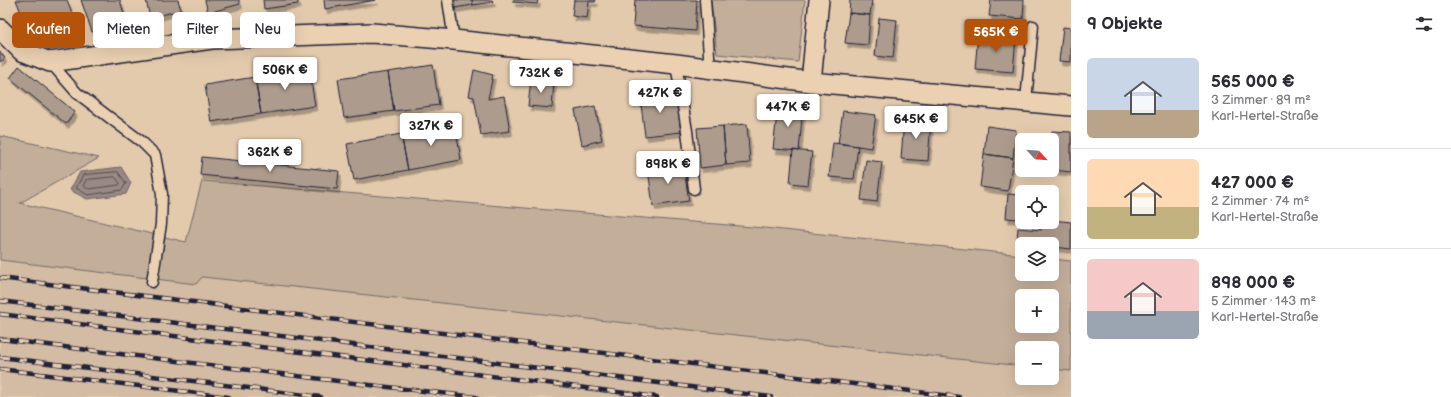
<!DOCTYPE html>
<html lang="de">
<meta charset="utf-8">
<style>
body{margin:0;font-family:"Balsamiq Sans",sans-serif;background:#f2f2f3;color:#2b2b33;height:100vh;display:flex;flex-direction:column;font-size:15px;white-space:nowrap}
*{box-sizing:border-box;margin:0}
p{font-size:13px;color:#7c7c81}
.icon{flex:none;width:22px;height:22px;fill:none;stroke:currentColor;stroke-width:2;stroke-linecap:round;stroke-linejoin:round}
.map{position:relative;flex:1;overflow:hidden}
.sheet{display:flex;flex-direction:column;background:#fff;width:380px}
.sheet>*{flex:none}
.guide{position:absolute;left:12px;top:12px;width:380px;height:36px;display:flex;gap:8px}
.needle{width:26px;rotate:116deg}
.tools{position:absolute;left:1015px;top:133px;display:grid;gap:8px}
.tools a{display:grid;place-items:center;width:44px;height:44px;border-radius:6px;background:#fff;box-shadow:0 4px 16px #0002;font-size:20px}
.price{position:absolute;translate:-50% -34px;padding:0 9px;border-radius:4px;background:#fff;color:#222;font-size:13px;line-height:26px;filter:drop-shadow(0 1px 2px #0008)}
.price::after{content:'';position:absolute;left:50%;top:24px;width:12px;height:9px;margin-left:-6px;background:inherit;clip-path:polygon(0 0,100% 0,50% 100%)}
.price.on{background:#b45309;color:#fff}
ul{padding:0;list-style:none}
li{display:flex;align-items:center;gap:12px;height:100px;padding:0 16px}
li+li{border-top:1px solid #e1e1e2}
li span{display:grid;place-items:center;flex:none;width:112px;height:80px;border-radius:6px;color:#555}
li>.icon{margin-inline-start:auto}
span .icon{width:48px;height:48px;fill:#fffc;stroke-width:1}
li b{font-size:17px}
h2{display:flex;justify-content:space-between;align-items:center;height:48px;padding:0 16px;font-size:17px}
.tag{padding:0 14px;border-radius:6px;background:#fff;box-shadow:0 4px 16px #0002;font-size:14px;line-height:36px}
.tag.on{background:#b45309;color:#fff}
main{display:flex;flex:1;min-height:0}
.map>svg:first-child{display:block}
.built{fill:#d3bca3}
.green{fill:#c3ae9a;stroke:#72686a;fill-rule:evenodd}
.water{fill:#9a8981;stroke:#6a6065}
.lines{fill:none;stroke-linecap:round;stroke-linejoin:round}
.shore{stroke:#524b57;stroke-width:1}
.building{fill:#ad9b8d;stroke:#22223b;filter:url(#shadow)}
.lane-casing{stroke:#22223b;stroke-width:13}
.street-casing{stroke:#22223b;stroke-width:22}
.lane{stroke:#ebd1b2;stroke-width:10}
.street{stroke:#ebd1b2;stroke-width:19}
.rail-casing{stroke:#22223b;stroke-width:4.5}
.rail{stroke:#ebd1b2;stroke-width:3;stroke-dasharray:9;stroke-linecap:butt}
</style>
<main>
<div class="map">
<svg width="1071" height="397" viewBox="0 0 1071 397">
<defs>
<filter id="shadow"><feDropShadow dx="2.5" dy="4.5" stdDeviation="0" flood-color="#0004"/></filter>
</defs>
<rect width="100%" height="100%" fill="#e3caad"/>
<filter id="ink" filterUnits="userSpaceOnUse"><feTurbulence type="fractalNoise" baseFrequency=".025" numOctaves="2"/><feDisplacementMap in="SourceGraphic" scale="8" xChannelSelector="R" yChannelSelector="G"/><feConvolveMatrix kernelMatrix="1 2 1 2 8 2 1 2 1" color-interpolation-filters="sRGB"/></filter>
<g filter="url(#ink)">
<path class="built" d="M0,260L195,284L202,277L1022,366V378H1052V369L1071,371V397H0Z"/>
<path class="green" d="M711,0H805L798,62L717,54Z
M0,136L99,158L20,203L186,242L202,181L764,228L1022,255V274H1052V259L1071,261V371L1052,369V348H1022V366L202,277L196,284L0,260ZM1022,296H1052V326H1022Z"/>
<path class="water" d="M121,167L131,183L126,194L87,199L70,190L80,172Z"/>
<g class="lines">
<path class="shore" d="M118,172L126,183L122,190L88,195L76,188L83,175Z
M115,177L120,183L119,185L89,189L83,186L86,180Z"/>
</g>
<path class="building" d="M16,0H67L77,25L61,31L59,25L36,35L29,19L22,15Z
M81,0H120L126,21L92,32Z
M146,0H178L181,10L150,18Z
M205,0H239L240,4L208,13Z
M263,0H298V4L264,9Z
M324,0H376L325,9Z
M453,0H472L473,5L454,8Z
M472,0H492L493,2L473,5Z
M513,0H538L537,4L513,2Z
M574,0H596L595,2H589L587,18L572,16Z
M635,0H697L695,31L633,26Z
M850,0H872L870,15L849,13Z
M991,0H1024L1023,19L989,16Z
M849,13L870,15L868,45L845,43Z
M879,18L897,20L893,58L875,56Z
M1063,27L1071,28V62L1059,61Z
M978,34L1016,37L1013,72L975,69Z
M0,52L5,58L0,62Z
M433,65L439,105L394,111L388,72Z
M19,66L75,112L66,124L10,78Z
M309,68L315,106L261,114L255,77Z
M474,70L493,75L488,99L504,96L510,131L481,135L474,97L469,96Z
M388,72L394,111L344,118L338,79Z
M255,77L261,114L211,122L205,85Z
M531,79L554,81L552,108L528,106Z
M676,93L681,132L645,136L640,97Z
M778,105L803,107L799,151L773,149Z
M595,106L602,140L582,145L575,110Z
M843,111L876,115L871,148L838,143Z
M904,119L931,121L928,161L901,159Z
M747,124L750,163L726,165L723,126Z
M455,125L461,160L408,170L401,134Z
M723,126L726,165L700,168L697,128Z
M987,126L1016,130L1013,158L984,154Z
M1052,131L1071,132V172L1052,170Z
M401,134L408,170L354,180L347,144Z
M833,143L858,146L854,179L829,177Z
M793,150L812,152L808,185L790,183Z
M984,154L1013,158L1008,191L980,187Z
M202,157L339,171L337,189L200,175Z
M866,160L882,162L877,202L861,200Z
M683,164L689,201L653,206L648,169Z
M1008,194L1020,195L1018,219L1006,218Z
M1052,220L1071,222V249L1052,247V244H1022V252H1016L1018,228L1041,230L1042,222H1052Z"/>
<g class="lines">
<g class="lane-casing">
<path id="lane" d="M448,0L454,40
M705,0L710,69
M50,62L77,93L142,142L155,155L162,194L161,224L152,282
M676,64L687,131L694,189
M1026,101L1033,26"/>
</g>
<g class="street-casing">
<path id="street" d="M0,29L22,51L50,62L212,39L372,33L454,40L676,64L811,82L1071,106
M811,82L819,0"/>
</g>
<use href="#lane" class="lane"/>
<use href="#street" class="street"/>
<g class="rail-casing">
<path id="rail" d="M0,278L959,397
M0,301L771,397
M0,314L657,397
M0,339L370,385L476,397
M0,357L321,397
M0,369L229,397"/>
</g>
<use href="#rail" class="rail"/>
</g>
</g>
</svg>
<div class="tools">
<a><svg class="needle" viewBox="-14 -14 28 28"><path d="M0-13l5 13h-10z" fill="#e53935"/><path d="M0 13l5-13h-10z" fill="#7c7c81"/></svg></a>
<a><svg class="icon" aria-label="locate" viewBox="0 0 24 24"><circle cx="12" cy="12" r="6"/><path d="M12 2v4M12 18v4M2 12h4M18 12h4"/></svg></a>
<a><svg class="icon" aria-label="layers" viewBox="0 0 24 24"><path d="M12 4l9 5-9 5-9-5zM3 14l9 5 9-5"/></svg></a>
<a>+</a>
<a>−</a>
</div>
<b class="price on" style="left:996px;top:53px">565K €</b>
<b class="price" style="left:285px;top:91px">506K €</b>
<b class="price" style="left:541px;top:94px">732K €</b>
<b class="price" style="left:660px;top:114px">427K €</b>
<b class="price" style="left:788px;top:128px">447K €</b>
<b class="price" style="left:916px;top:140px">645K €</b>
<b class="price" style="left:431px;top:147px">327K €</b>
<b class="price" style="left:270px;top:173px">362K €</b>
<b class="price" style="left:668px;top:185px">898K €</b>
<div class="guide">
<a class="tag on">Kaufen</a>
<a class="tag">Mieten</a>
<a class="tag">Filter</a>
<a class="tag">Neu</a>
</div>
</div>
<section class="sheet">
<h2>9 Objekte<svg class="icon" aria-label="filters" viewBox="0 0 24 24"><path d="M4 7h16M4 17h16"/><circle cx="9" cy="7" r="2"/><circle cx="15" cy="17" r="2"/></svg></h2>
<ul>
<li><span style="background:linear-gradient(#c9d6e8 65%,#b9a48a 0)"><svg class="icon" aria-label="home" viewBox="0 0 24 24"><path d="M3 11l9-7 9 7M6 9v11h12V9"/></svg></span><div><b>565 000 €</b><p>3 Zimmer · 89 m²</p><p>Karl-Hertel-Straße</p></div></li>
<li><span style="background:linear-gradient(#ffd9b3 60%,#c2b280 0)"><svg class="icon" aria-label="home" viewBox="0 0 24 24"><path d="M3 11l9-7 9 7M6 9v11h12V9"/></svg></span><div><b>427 000 €</b><p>2 Zimmer · 74 m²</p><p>Karl-Hertel-Straße</p></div></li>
<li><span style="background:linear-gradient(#f6c9c9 65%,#9aa5b1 0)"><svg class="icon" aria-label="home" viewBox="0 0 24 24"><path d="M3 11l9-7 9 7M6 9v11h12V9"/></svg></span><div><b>898 000 €</b><p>5 Zimmer · 143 m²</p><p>Karl-Hertel-Straße</p></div></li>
</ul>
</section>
</main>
